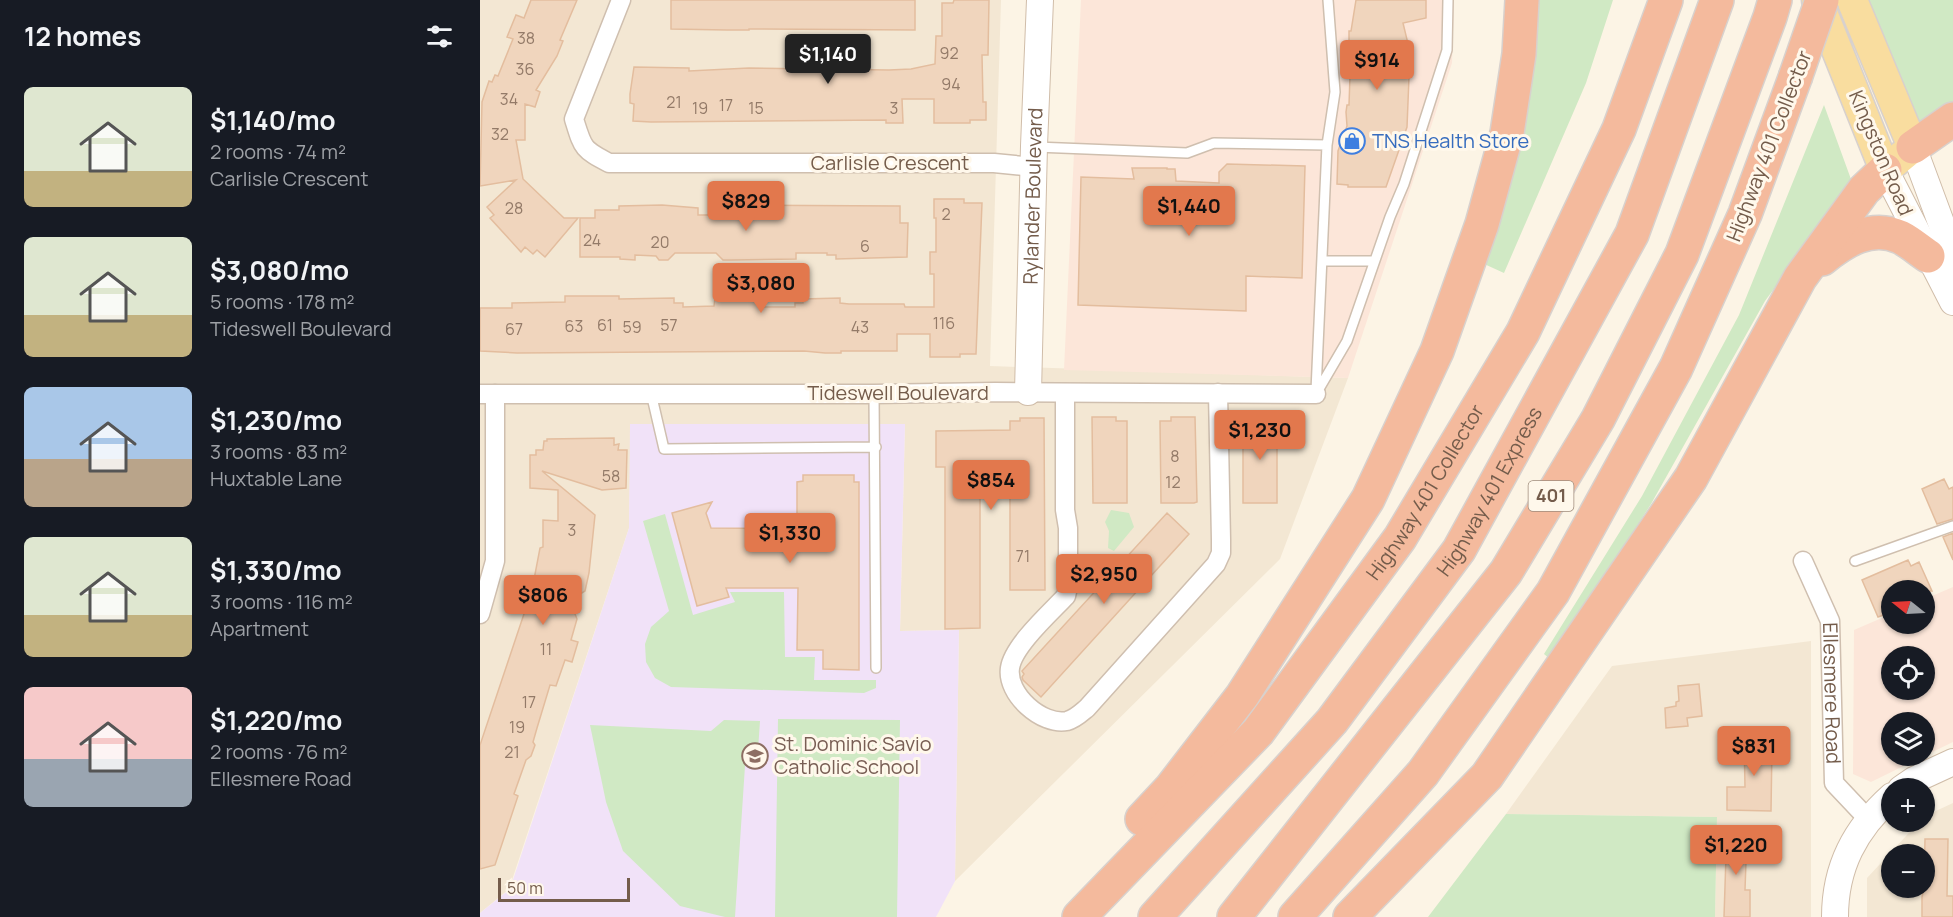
<!DOCTYPE html>
<meta charset="utf-8">
<style>
body{margin:0;font-family:Manrope,sans-serif;background:#20242c;color:#f1f3f6;height:100vh;display:flex;flex-direction:column;font-size:22px;white-space:nowrap}
*{box-sizing:border-box;margin:0}
p{font-size:20px;color:#9ea1a6}
.icon{flex:none;width:33px;height:33px;fill:none;stroke:currentColor;stroke-width:2;stroke-linecap:round;stroke-linejoin:round}
.map{position:relative;flex:1;overflow:hidden}
.sheet{display:flex;flex-direction:column;background:#171b24;width:480px}
.sheet>*{flex:none}
.needle{width:39px;rotate:288deg}
.controls{position:absolute;left:1401px;top:580px;display:grid;gap:12px}
.controls a{display:grid;place-items:center;width:54px;height:54px;border-radius:50%;background:#171b24;box-shadow:0 2px 4px #0004;font-size:30px}
.scale{position:absolute;left:18px;bottom:15px;width:132px;box-sizing:border-box;padding-left:6px;border:3px solid #745c4b;border-top:0;font-size:16px;line-height:21px;white-space:nowrap;color:#745c4b;-webkit-text-stroke:4px #fff8eb;paint-order:stroke}
.price{position:absolute;translate:-50% -51px;padding:0 14px;border-radius:6px;background:#e2784d;color:#111;font-size:20px;line-height:39px;filter:drop-shadow(0 2px 3px #0008)}
.price::after{content:'';position:absolute;left:50%;top:36px;width:18px;height:14px;margin-left:-9px;background:inherit;clip-path:polygon(0 0,100% 0,50% 100%)}
.price.active{background:#222;color:#fff}
ul{padding:0;list-style:none}
li{display:flex;align-items:center;gap:18px;height:150px;padding:0 24px}
li span{display:grid;place-items:center;flex:none;width:168px;height:120px;border-radius:9px;color:#555}
li>.icon{margin-inline-start:auto}
span .icon{width:72px;height:72px;fill:#fffc;stroke-width:1}
li b{font-size:26px}
h2{display:flex;justify-content:space-between;align-items:center;height:72px;padding:0 24px;font-size:26px}
main{display:flex;flex:1;min-height:0}
.map>svg:first-child{display:block}
.residential{fill:#f3e7d3;fill-rule:evenodd}
.commercial{fill:#fce6d9;fill-rule:evenodd}
.education{fill:#f1e2f8}
.green{fill:#d0e9c4}
.building{fill:#f0d5bd;stroke:#e3bd9e;stroke-width:1.5}
.lines{fill:none;stroke-linecap:round;stroke-linejoin:round}
.lane-casing{stroke:#cfbfaf;stroke-width:12}
.street-casing{stroke:#cfbfaf;stroke-width:21}
.secondary-casing{stroke:#d0bda9;stroke-width:28}
.primary-casing{stroke:#d8d1cd;stroke-width:33}
.highway-casing{stroke:#d8d1cd;stroke-width:36}
.lane{stroke:#fff;stroke-width:9}
.street{stroke:#fff;stroke-width:18}
.secondary{stroke:#fff;stroke-width:26}
.primary{stroke:#f9dd9f;stroke-width:30}
.highway{stroke:#f4ba9d;stroke-width:33}
.highway-bridge-casing{stroke:#d8d1cd;stroke-width:36;stroke-linecap:butt}
.highway-bridge{stroke:#f4ba9d;stroke-width:33}
.labels{text-anchor:middle;stroke-width:6;stroke-linejoin:round;paint-order:stroke}
.number-label{font-size:16px;fill:#937a68}
.shield{fill:#fff8eb;stroke:#9e8b7b;stroke-width:1.5}
.shield-label{font-size:18px;font-weight:bold;fill:#745c4b}
.shop-label{font-size:20px;fill:#366cbe;stroke:#fff8eb;text-anchor:start}
.street-label{font-size:20px;fill:#745c4b;stroke:#fff8eb}
.education-label{font-size:20px;fill:#785e54;stroke:#fff8eb;text-anchor:start}
</style>
<main>
<section class="sheet">
<h2>12 homes<svg class="icon" aria-label="filters" viewBox="0 0 24 24"><path d="M4 7h16M4 17h16"/><circle cx="9" cy="7" r="2"/><circle cx="15" cy="17" r="2"/></svg></h2>
<ul>
<li><span style="background:linear-gradient(#dfe7d0 70%,#c2b280 0)"><svg class="icon" aria-label="home" viewBox="0 0 24 24"><path d="M3 11l9-7 9 7M6 9v11h12V9"/></svg></span><div><b>$1,140/mo</b><p>2 rooms · 74 m²</p><p>Carlisle Crescent</p></div></li>
<li><span style="background:linear-gradient(#dfe7d0 65%,#c2b280 0)"><svg class="icon" aria-label="home" viewBox="0 0 24 24"><path d="M3 11l9-7 9 7M6 9v11h12V9"/></svg></span><div><b>$3,080/mo</b><p>5 rooms · 178 m²</p><p>Tideswell Boulevard</p></div></li>
<li><span style="background:linear-gradient(#a9c7e8 60%,#b9a48a 0)"><svg class="icon" aria-label="home" viewBox="0 0 24 24"><path d="M3 11l9-7 9 7M6 9v11h12V9"/></svg></span><div><b>$1,230/mo</b><p>3 rooms · 83 m²</p><p>Huxtable Lane</p></div></li>
<li><span style="background:linear-gradient(#dfe7d0 65%,#c2b280 0)"><svg class="icon" aria-label="home" viewBox="0 0 24 24"><path d="M3 11l9-7 9 7M6 9v11h12V9"/></svg></span><div><b>$1,330/mo</b><p>3 rooms · 116 m²</p><p>Apartment</p></div></li>
<li><span style="background:linear-gradient(#f6c9c9 60%,#9aa5b1 0)"><svg class="icon" aria-label="home" viewBox="0 0 24 24"><path d="M3 11l9-7 9 7M6 9v11h12V9"/></svg></span><div><b>$1,220/mo</b><p>2 rooms · 76 m²</p><p>Ellesmere Road</p></div></li>
</ul>
</section>
<div class="map">
<svg width="1473" height="917" viewBox="0 0 1473 917">
<rect width="100%" height="100%" fill="#fcf4e5"/>
<path class="residential" d="M0,0H521L510,366L868,378L800,559L475,881L479,630L420,631L425,424H151L149,528L29,889L0,913Z
M1331,641V917H1235L1237,817L1026,814L1132,666Z
M1473,803V917H1387V878L1439,822H1444L1445,816ZM1412,855H1444V888H1412Z"/>
<path class="commercial" d="M601,0H974L972,63L868,378L584,370Z
M1473,587V742L1444,756V723H1412V756H1444L1391,782L1373,774L1374,630L1411,614L1412,624H1444L1445,599ZM1412,657H1444V690H1412Z"/>
<path class="education" d="M150,424H425L420,631L479,630L475,881L456,917H0V913L30,889L149,528Z"/>
<path class="green" d="M1053,0H1133L1106,83L1024,273L1002,263Z
M1385,0H1473V103L1439,125Z
M1344,105L1372,182L1285,301L1171,504L1071,660L1064,654L1162,496L1259,315Z
M631,510L649,513L654,527L634,551L628,548L629,531L625,522Z
M185,514L213,615L255,602L250,592H304L305,657H335L334,680H396V688L384,693L191,687L175,678L166,662L165,644L171,627L189,611L163,521Z
M298,719L420,720L417,917H295Z
M244,720L280,721L278,750L266,751L255,917H245L200,906L143,851L126,802L110,725L231,731Z
M1026,814L1237,817L1235,917H948Z"/>
<path class="building" d="M51,0H97L80,40L83,41L77,56L56,90L60,92L55,107L45,104V140H36L43,179L84,218H98L65,257L57,250L53,254L45,247L41,252L10,218L14,215L7,207L36,180L0,186L2,102L9,81L12,82L15,75L18,76L33,39L27,37L36,15L44,18Z
M191,0H435V30L269,29V30H247L191,29Z
M474,0H509L508,55H502L503,102H506V120H490V123H454V99H422L423,123H406V120L171,122L153,121L154,104L150,103V94L154,67L209,68V71L269,68L409,70L431,69L455,64L456,36H462V3H473Z
M876,0H946V18L923,23L930,52L927,127L906,187H868V185L857,184L858,151L867,126L866,112L867,105H869L870,76H869V31H871Z
M747,164L825,166L822,278L766,276V311L598,305L601,177L654,179L652,168H687V169H695L696,181L739,183V172Z
M454,199H484V203H502L496,354H480V357H450V334H417V351H361V353H345L324,351L37,353L0,351V308H32V303L85,302V296H139V299L194,298V303H203V307L234,306L235,298H283V307H315V303H323V299L360,298V303L369,304H424L425,307H454V274H450V252H456V218H454Z
M182,205L218,208V215H245V205L420,206V223H428L427,257L356,259V255H347V253H316V259L252,260H243L236,253H195L188,260H179L176,256L155,255V260L140,259V257H100V218H115V210H139V206Z
M612,417H636V421H647V503H613Z
M691,417H715L717,502L714,503H681L680,421H691Z
M763,417H787V421H797V503H763Z
M540,418H564L565,590H530V466H500V628L465,629V467H456V431L530,430V421H540Z
M134,438V445L139,444L138,450H147L146,488L122,490L62,471L115,515L109,573L105,591L100,594L95,614L97,619L91,640L98,642L92,662L85,660L76,686L70,685L57,728L53,742L55,745L51,756L46,760L34,794L38,796L15,865L0,869V745L52,590L60,548L63,547V520L78,521V490L50,488V455H56V450H63L64,441H67V439Z
M323,475H374V482H379V670L343,669V650H317L318,588H246L249,597L217,606L192,513L232,502L226,513L231,528L317,529V482L323,481Z
M1464,479L1469,489L1473,487V519L1457,524L1442,489Z
M687,513L709,534L561,697L543,680L542,677L544,674L542,671Z
M1473,533V560L1463,537Z
M1428,560L1431,566L1439,562L1452,591H1412V612L1398,617L1382,580Z
M1219,684L1222,716L1207,718L1208,726L1186,728L1185,708L1196,706V702L1199,701L1198,686Z
M1264,733H1287V747H1292L1291,811L1247,810V787H1265Z
M1247,826L1267,833L1265,890H1270V917H1244Z
M1445,839H1468L1467,896H1473V917H1442V897L1444,888Z"/>
<g class="lines">
<g class="lane-casing">
<path id="lane" d="M556,147L707,153L734,143L847,145L855,92L848,0
M842,261H894
M836,391L847,145
M171,393L184,449L396,447
M394,394L396,668
M836,394L867,341L910,217L924,184L967,50L968,0
M1375,561L1473,526"/>
</g>
<g class="street-casing">
<g id="street">
<path d="M141,0L94,119C103,148 102,149 129,163H514L554,167"/>
<path d="M585,393V510L588,528V587L586,596C570,613 533,646 530,668C526,694 562,726 587,721C595,719 601,713 607,708L736,564L741,553V540L738,393"/>
<path d="M0,394H394L515,392L836,394"/>
<path id="s1" d="M1323,561L1350,621L1354,783L1388,819"/>
<path d="M0,614L15,561V394"/>
</g>
</g>
<g class="secondary-casing">
<g id="secondary">
<path d="M1433,147L1463,228L1473,264"/>
<path d="M1405,170L1473,302"/>
<path id="s2" d="M548,392L554,146L560,0"/>
<path d="M1421,789L1434,780L1473,762"/>
<path d="M1355,917C1355,867 1375,829 1412,796"/>
</g>
</g>
<g class="primary-casing">
<path id="primary" d="M1337,0L1405,170L1433,147L1372,0"/>
</g>
<g class="highway-casing">
<g id="highway">
<path d="M1433,147L1473,119"/>
<path d="M1342,259C1364,241 1391,224 1420,237C1430,242 1439,250 1448,256"/>
<path d="M662,819L691,788L762,696L888,499L957,351L1002,224L1027,133L1039,54L1042,0"/>
<path id="s3" d="M599,917L778,732L920,538L1043,332L1139,129L1186,0"/>
<path id="s4" d="M675,917L852,721L979,550L1152,234L1237,0"/>
<path d="M754,917L1026,572L1118,419L1202,254L1290,17L1295,0"/>
<path d="M815,917L943,773L1073,592L1196,368L1265,214L1315,78"/>
<path d="M870,917L1007,776L1211,478L1320,278L1384,190L1405,170"/>
</g>
</g>
<use href="#lane" class="lane"/>
<use href="#street" class="street"/>
<use href="#secondary" class="secondary"/>
<use href="#primary" class="primary"/>
<use href="#highway" class="highway"/>
<g class="highway-bridge-casing">
<path id="highway-bridge" d="M1315,78L1342,0"/>
</g>
<use href="#highway-bridge" class="highway-bridge"/>
</g>
<defs>
<g id="shop-ring" transform="scale(1.35)"><circle r="9.5" fill="#fff8eb" stroke="#3f7fe0" stroke-width="1.5"/><path d="M-5-2.5h2.3a2.7 3.5 0 0 1 5.4 0H5L5.5 6h-11ZM-1.5-2.5h3a1.5 2.3 0 0 0-3 0Z" fill="#3f7fe0"/></g>
<g id="school-ring" transform="scale(1.35)"><circle r="9.5" fill="#fff8eb" stroke="#8d6e63" stroke-width="1.5"/><path d="M0-5L7-2L0 1L-7-2ZM-4 1L0 2.5L4 1V4Q0 6-4 4Z" fill="#8d6e63"/></g>
</defs>
<g fill-rule="evenodd">
<use href="#shop-ring" x="872" y="141"/>
<use href="#school-ring" x="275" y="756"/>
</g>
<g class="labels">
<g class="number-label">
<text x="46" y="44">38</text>
<text x="469" y="59">92</text>
<text x="45" y="75">36</text>
<text x="471" y="90">94</text>
<text x="29" y="105">34</text>
<text x="194" y="108">21</text>
<text x="246" y="111">17</text>
<text x="220" y="114">19</text>
<text x="276" y="114">15</text>
<text x="414" y="114">3</text>
<text x="20" y="140">32</text>
<text x="34" y="214">28</text>
<text x="466" y="220">2</text>
<text x="112" y="246">24</text>
<text x="180" y="248">20</text>
<text x="385" y="252">6</text>
<text x="464" y="329">116</text>
<text x="125" y="331">61</text>
<text x="189" y="331">57</text>
<text x="94" y="332">63</text>
<text x="152" y="333">59</text>
<text x="380" y="333">43</text>
<text x="34" y="335">67</text>
<text x="695" y="462">8</text>
<text x="131" y="482">58</text>
<text x="693" y="488">12</text>
<text x="92" y="536">3</text>
<text x="543" y="562">71</text>
<text x="66" y="655">11</text>
<text x="49" y="708">17</text>
<text x="37" y="733">19</text>
<text x="32" y="758">21</text>
</g>
<rect class="shield" x="1048.5" y="481" width="45" height="30" rx="4.5"/>
<g class="shield-label">
<text x="1071" y="502">401</text>
</g>
<g class="shop-label">
<text x="892" y="148">TNS Health Store</text>
</g>
<g class="street-label">
<text transform="translate(1289 146) rotate(-69)" y="7">Highway 401 Collector</text>
<text transform="translate(1401 153) rotate(67)" y="7">Kingston Road</text>
<text x="410" y="170">Carlisle Crescent</text>
<text dy="7" stroke="none"><textPath href="#s2" startOffset="196">Rylander Boulevard</textPath></text>
<text x="418" y="400">Tideswell Boulevard</text>
<text dy="7" stroke="none"><textPath href="#s4" startOffset="543">Highway 401 Express</textPath></text>
<text dy="7" stroke="none"><textPath href="#s3" startOffset="550">Highway 401 Collector</textPath></text>
<text dy="7" stroke="none"><textPath href="#s1" startOffset="138">Ellesmere Road</textPath></text>
</g>
<g class="education-label">
<text x="294" y="751">St. Dominic Savio<tspan x="294" dy="23">Catholic School</tspan></text>
</g>
</g>
</svg>
<div class="controls">
<a><svg class="needle" viewBox="-14 -14 28 28"><path d="M0-13l5 13h-10z" fill="#e53935"/><path d="M0 13l5-13h-10z" fill="#9ea1a6"/></svg></a>
<a><svg class="icon" aria-label="locate" viewBox="0 0 24 24"><circle cx="12" cy="12" r="6"/><path d="M12 2v4M12 18v4M2 12h4M18 12h4"/></svg></a>
<a><svg class="icon" aria-label="layers" viewBox="0 0 24 24"><path d="M12 4l9 5-9 5-9-5zM3 14l9 5 9-5"/></svg></a>
<a>+</a>
<a>−</a>
</div>
<div class="scale">50 m</div>
<b class="price active" style="left:348px;top:85px">$1,140</b>
<b class="price" style="left:897px;top:91px">$914</b>
<b class="price" style="left:266px;top:232px">$829</b>
<b class="price" style="left:709px;top:237px">$1,440</b>
<b class="price" style="left:281px;top:314px">$3,080</b>
<b class="price" style="left:780px;top:461px">$1,230</b>
<b class="price" style="left:511px;top:511px">$854</b>
<b class="price" style="left:310px;top:564px">$1,330</b>
<b class="price" style="left:624px;top:605px">$2,950</b>
<b class="price" style="left:63px;top:626px">$806</b>
<b class="price" style="left:1274px;top:777px">$831</b>
<b class="price" style="left:1256px;top:876px">$1,220</b>
</div>
</main>
